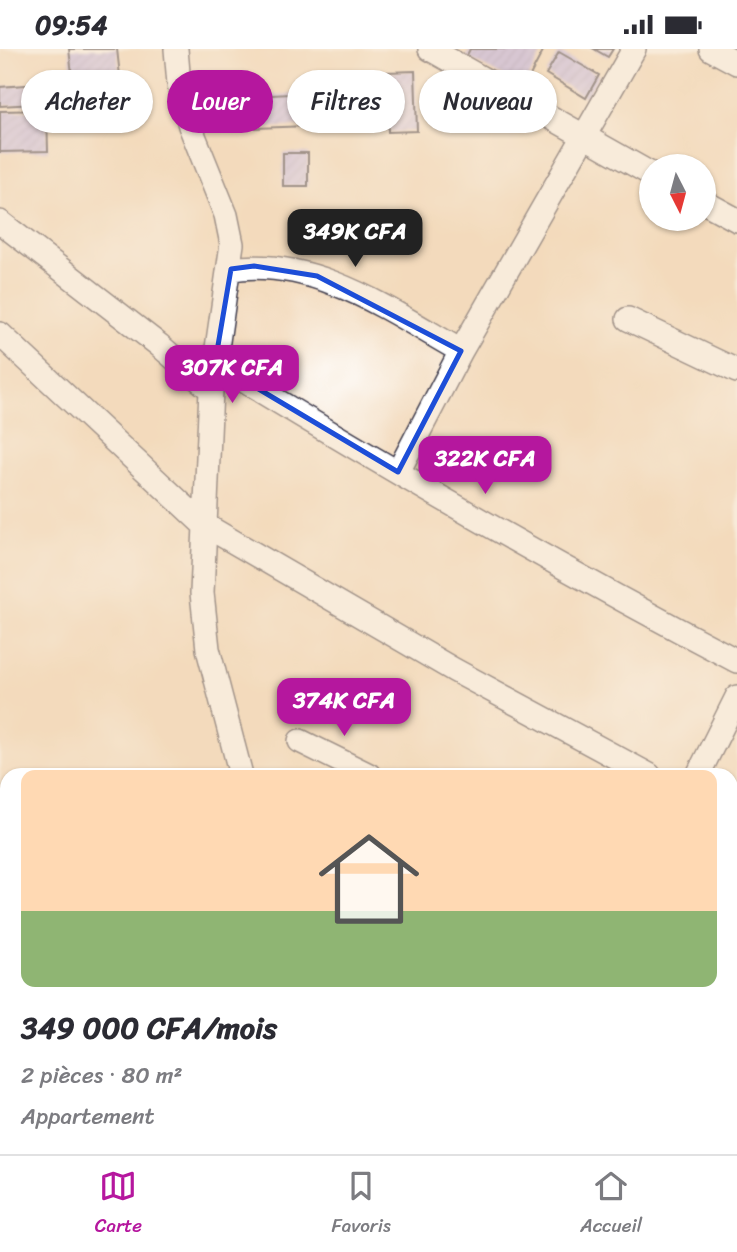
<!DOCTYPE html>
<html lang="fr">
<meta charset="utf-8">
<style>
body{margin:0;font-family:Sriracha,sans-serif;background:#f7f7f7;color:#2b2b33;height:100vh;display:flex;flex-direction:column;font-size:26px;white-space:nowrap}
*{box-sizing:border-box;margin:0}
p{font-size:23px;color:#7c7c81}
.icon{flex:none;width:38px;height:38px;fill:none;stroke:currentColor;stroke-width:2;stroke-linecap:round;stroke-linejoin:round}
.map{position:relative;flex:1;overflow:hidden}
.details{position:absolute;left:0px;top:719px;width:738px;height:387px;display:flex;flex-direction:column;background:#fff;border-radius:21px 21px 0 0;box-shadow:0 2px 5px #0004}
.details>*{flex:none}
.hud{position:absolute;left:21px;top:21px;width:696px;height:63px;display:flex;gap:14px}
.needle{width:46px;rotate:174deg}
.controls{position:absolute;left:639px;top:105px;display:grid;gap:14px}
.controls a{display:grid;place-items:center;width:77px;height:77px;border-radius:50%;background:#fff;box-shadow:0 2px 5px #0004;font-size:35px}
.price{position:absolute;translate:-50% -60px;padding:0 16px;border-radius:14px;background:#b5179e;color:#fff;font-size:23px;line-height:46px;filter:drop-shadow(0 2px 4px #0008)}
.price::after{content:'';position:absolute;left:50%;top:42px;width:21px;height:16px;margin-left:-10px;background:inherit;clip-path:polygon(0 0,100% 0,50% 100%)}
.price.current{background:#222;color:#fff}
ul{padding:0;list-style:none}
li{display:grid;align-content:center;gap:14px;height:371px;padding:0 21px}
li span{display:grid;place-items:center;height:217px;border-radius:14px;color:#555}
li>.icon{margin-inline-start:auto}
span .icon{width:126px;height:126px;fill:#fffc;stroke-width:1}
li b{font-size:30px}
.pill{padding:0 24px;border-radius:32px;background:#fff;box-shadow:0 2px 5px #0004;font-size:24px;line-height:63px}
.pill.current{background:#b5179e;color:#fff}
.status{display:flex;justify-content:space-between;align-items:center;height:49px;padding:0 35px;background:#fff;direction:ltr}
.status svg{height:19px;fill:currentColor}
.dock{display:flex;justify-content:space-around;align-items:center;height:98px;border-top:2px solid #e1e1e2;background:#fff;font-size:19px;color:#7c7c81}
.dock a{display:grid;justify-items:center;gap:4px}
.dock .current{color:#b5179e}
.map>svg:first-child{display:block}
.building{fill:url(#building-hatch)}
.lines{fill:none;stroke-linecap:round;stroke-linejoin:round}
.minor-casing{stroke:#413e4e;stroke-width:26}
.minor{stroke:#fff;stroke-width:23}
.marked{fill:none;stroke:#1d4ed8;stroke-width:5;stroke-linejoin:round}
</style>
<div class="status"><b>09:54</b><svg viewBox="0 0 49 12"><path d="M0 12V9h3v3zM5 12V6h3v6zM10 12V3h3v9zM15 12V0h3v12zM26 1h20v11H26zM47 4h2v5h-2z"/></svg></div>
<div class="map">
<svg width="737" height="1105" viewBox="0 0 737 1105">
<defs>
<pattern id="building-hatch" width="6" height="6" patternUnits="userSpaceOnUse" patternTransform="scale(1.75)"><rect width="6" height="6" fill="#b7aeee"/><path d="M-1 1l2-2M0 6l6-6M5 7l2-2" fill="none" stroke="#9d95cd"/></pattern>
</defs>
<rect width="100%" height="100%" fill="#fff"/>
<filter id="ink" filterUnits="userSpaceOnUse"><feTurbulence type="fractalNoise" baseFrequency=".0143" numOctaves="2"/><feDisplacementMap in="SourceGraphic" scale="14" xChannelSelector="R" yChannelSelector="G"/><feConvolveMatrix kernelMatrix="1 2 1 2 8 2 1 2 1" color-interpolation-filters="sRGB"/></filter>
<filter id="wash" filterUnits="userSpaceOnUse"><feTurbulence type="fractalNoise" baseFrequency=".00686" numOctaves="4" result="noise"/><feDisplacementMap in="SourceGraphic" scale="28" xChannelSelector="R" yChannelSelector="G"/><feGaussianBlur stdDeviation="1.57" result="paint"/><feColorMatrix in="noise" values="0 0 0 0 0 0 0 0 0 0 0 0 0 0 0 0 0 1.4 0 .05"/><feComposite in="paint" operator="in"/></filter>
<g filter="url(#wash)">
<rect width="100%" height="100%" fill="#f3dabc"/>
<g id="blocks">
<path class="building" d="M69,0H117L120,27L73,33Z
M470,0H544L524,38L466,8Z
M594,0H613L608,8Z
M559,3L599,26L586,49L546,25Z
M415,22L417,82L388,83L386,23Z
M51,34L52,54L0,57V38Z
M307,44L308,77L256,79L255,47Z
M47,61L48,102L0,103V62Z
M283,104H308V137H283Z"/>
</g>
</g>
<g filter="url(#ink)">
<use href="#blocks" fill-opacity="0" stroke="#413e4e" stroke-width="2"/>
<g class="lines">
<g class="minor-casing">
<path id="minor" d="M176,0L179,35L190,77L226,166L232,195L211,341L202,544L208,600L241,726
M430,0L651,125
M711,0L737,14
M704,153L737,171
M0,173L159,296L211,341
M231,220C316,208 390,262 461,302
M628,270L737,322
M0,285L203,475L454,621L649,726
M215,314C386,419 560,519 737,612
M398,423L461,302L634,0
M300,692L369,726
M698,726L737,648
M732,871L737,875
M0,876L7,883
M0,974L7,968
M167,1099V1105
M500,1099L510,1105
M560,1105L562,1099"/>
</g>
<use href="#minor" class="minor"/>
</g>
</g>
<path d="M0 0H737V1105H0ZM254,217L317,227L461,302L398,423L215,314L231,220Z" fill="#f3dabc" fill-opacity=".55" fill-rule="evenodd"/>
<path class="marked" d="M254,217L317,227L461,302L398,423L215,314L231,220Z"/>
</svg>
<div class="controls">
<a><svg class="needle" viewBox="-14 -14 28 28"><path d="M0-13l5 13h-10z" fill="#e53935"/><path d="M0 13l5-13h-10z" fill="#7c7c81"/></svg></a>
</div>
<b class="price current" style="left:355px;top:220px">349K CFA</b>
<b class="price" style="left:232px;top:356px">307K CFA</b>
<b class="price" style="left:485px;top:447px">322K CFA</b>
<b class="price" style="left:344px;top:689px">374K CFA</b>
<div class="hud">
<a class="pill">Acheter</a>
<a class="pill current">Louer</a>
<a class="pill">Filtres</a>
<a class="pill">Nouveau</a>
</div>
<section class="details">
<ul>
<li><span style="background:linear-gradient(#ffd9b3 65%,#8fb573 0)"><svg class="icon" aria-label="home" viewBox="0 0 24 24"><path d="M3 11l9-7 9 7M6 9v11h12V9"/></svg></span><div><b>349 000 CFA/mois</b><p>2 pièces · 80 m²</p><p>Appartement</p></div></li>
</ul>
</section>
</div>
<nav class="dock">
<a class="current"><svg class="icon" aria-label="map" viewBox="0 0 24 24"><path d="M3 6l6-2 6 2 6-2v14l-6 2-6-2-6 2zM9 4v14M15 6v14"/></svg>Carte</a>
<a><svg class="icon" aria-label="saved" viewBox="0 0 24 24"><path d="M7 4h10v16l-5-4-5 4z"/></svg>Favoris</a>
<a><svg class="icon" aria-label="home" viewBox="0 0 24 24"><path d="M3 11l9-7 9 7M6 9v11h12V9"/></svg>Accueil</a>
</nav>
